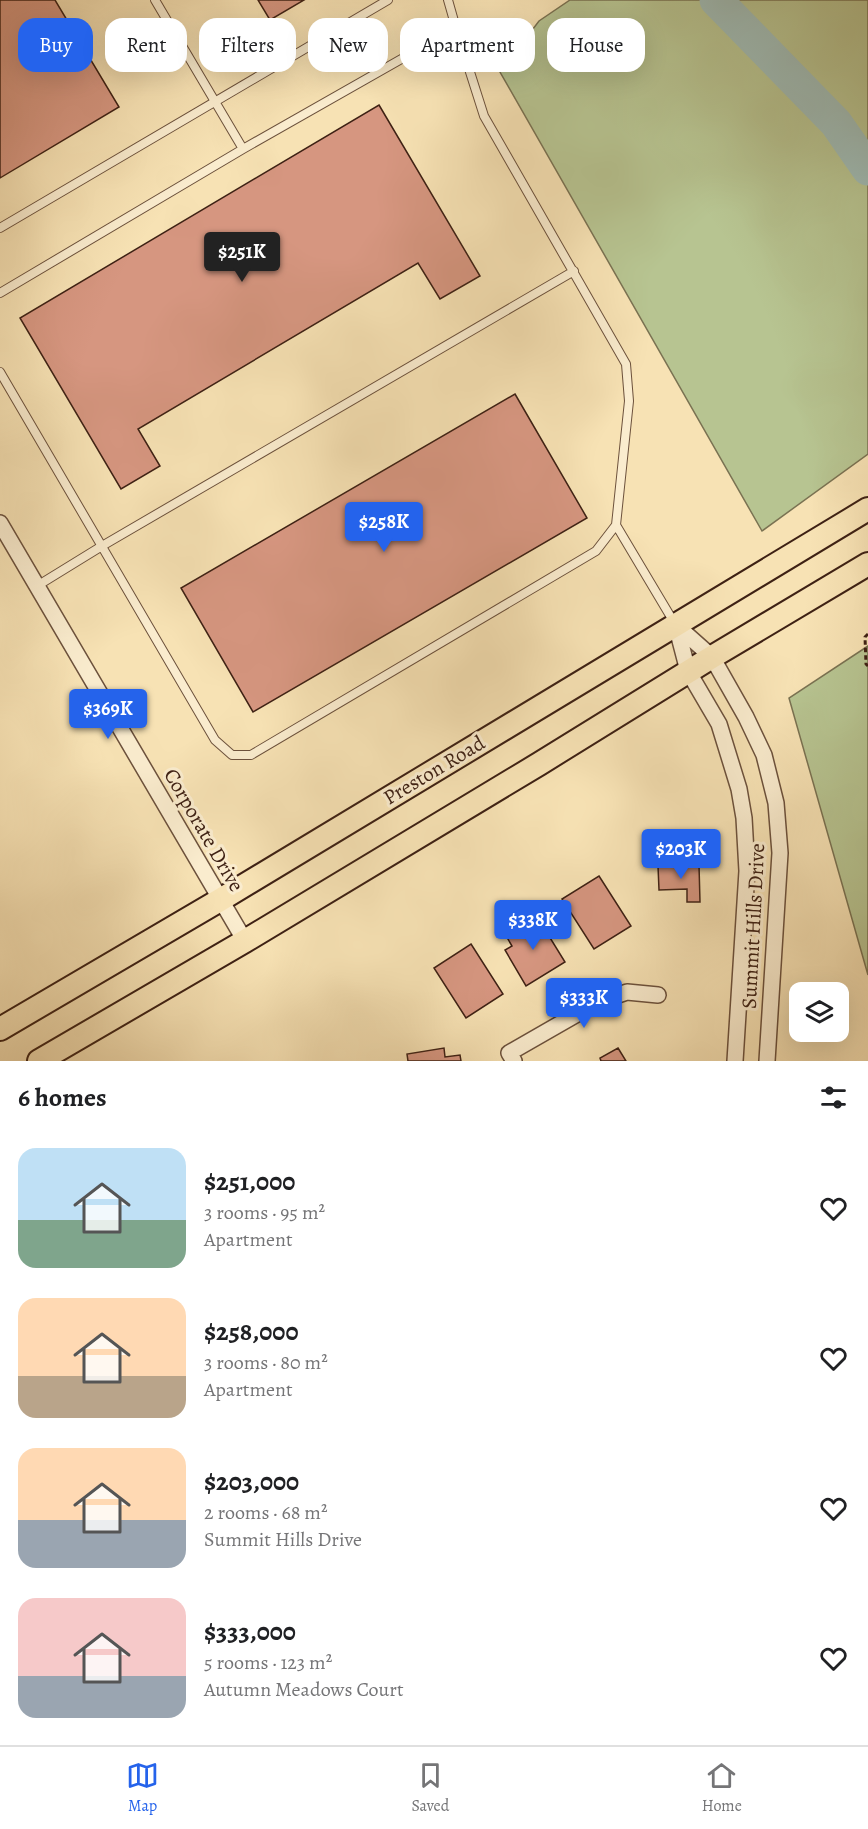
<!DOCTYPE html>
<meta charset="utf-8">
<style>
body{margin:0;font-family:Alegreya,serif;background:#f2f2f2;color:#202124;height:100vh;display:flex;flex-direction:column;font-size:22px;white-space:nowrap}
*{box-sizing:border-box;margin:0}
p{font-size:20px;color:#757577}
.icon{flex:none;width:33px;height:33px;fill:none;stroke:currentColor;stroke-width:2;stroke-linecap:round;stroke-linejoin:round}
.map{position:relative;height:1061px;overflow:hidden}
.drawer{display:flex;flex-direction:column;background:#fff;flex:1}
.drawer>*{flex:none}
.hud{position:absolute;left:18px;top:18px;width:832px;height:54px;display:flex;gap:12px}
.fabs{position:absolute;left:789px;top:982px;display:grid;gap:12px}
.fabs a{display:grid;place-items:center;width:60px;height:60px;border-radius:12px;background:#fff;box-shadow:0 6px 24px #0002;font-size:30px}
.price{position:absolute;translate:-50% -51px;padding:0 14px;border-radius:6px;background:#2563eb;color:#fff;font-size:20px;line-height:39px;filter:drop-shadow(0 2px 3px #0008)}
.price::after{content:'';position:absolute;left:50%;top:36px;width:18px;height:14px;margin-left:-9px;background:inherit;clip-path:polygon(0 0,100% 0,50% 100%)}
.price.current{background:#222;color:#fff}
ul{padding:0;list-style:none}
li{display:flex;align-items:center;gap:18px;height:150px;padding:0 18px}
li span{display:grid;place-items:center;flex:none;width:168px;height:120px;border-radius:18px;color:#555}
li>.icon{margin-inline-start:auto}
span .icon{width:72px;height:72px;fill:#fffc;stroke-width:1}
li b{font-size:26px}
h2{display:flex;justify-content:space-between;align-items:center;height:72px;padding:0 18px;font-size:26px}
.chip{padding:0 21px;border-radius:18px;background:#fff;box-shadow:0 6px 24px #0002;font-size:21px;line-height:54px}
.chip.current{background:#2563eb;color:#fff}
.dock{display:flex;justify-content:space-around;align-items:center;height:84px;border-top:2px solid #e0e0e0;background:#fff;font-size:16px;color:#757577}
.dock a{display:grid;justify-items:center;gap:3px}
.dock .current{color:#2563eb}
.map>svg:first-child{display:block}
.green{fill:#b7c491;stroke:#7a7252;stroke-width:1.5}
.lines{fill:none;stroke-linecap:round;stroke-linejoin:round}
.river{stroke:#9fbcb6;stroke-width:33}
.building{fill:#d69680;stroke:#3e2114;stroke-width:1.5}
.service-casing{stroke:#6c513c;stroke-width:10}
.minor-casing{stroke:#6c513c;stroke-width:18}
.primary-casing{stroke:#3e2114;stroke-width:26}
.path{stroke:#3e2114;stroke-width:3;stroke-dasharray:4.5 3;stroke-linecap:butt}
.service{stroke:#faecce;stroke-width:8}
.minor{stroke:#faecce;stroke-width:15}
.primary{stroke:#f7e2b4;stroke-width:22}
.labels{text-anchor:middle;stroke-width:6;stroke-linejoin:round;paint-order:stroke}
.street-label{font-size:21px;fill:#3e2114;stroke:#faecce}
</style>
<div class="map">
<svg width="868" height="1061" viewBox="0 0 868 1061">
<rect width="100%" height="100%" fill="#f7e2b4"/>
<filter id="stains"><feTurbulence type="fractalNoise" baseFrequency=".00333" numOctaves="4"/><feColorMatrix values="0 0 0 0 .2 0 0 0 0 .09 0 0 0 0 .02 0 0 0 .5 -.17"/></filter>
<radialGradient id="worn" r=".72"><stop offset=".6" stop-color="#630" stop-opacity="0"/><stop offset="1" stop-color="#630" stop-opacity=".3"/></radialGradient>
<path class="green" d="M570,0H868V454L762,531L500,72L539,21Z
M868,646V975L789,698Z"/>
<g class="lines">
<path class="river" d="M716,0L836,123L868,169"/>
</g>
<path class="building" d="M0,0H55L119,107L0,178Z
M258,0H304L270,20Z
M379,105L480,276L440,299L418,263L138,429L160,466L121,489L20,318Z
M515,394L587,518L253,712L181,588Z
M699,865L700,902H687V889L659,890L658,866Z
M599,876L631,926L594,949L562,899Z
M536,915L565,962L526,986L505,950L512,946L505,934Z
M471,944L503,994L466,1018L434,968Z
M444,1048L445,1057L460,1055L461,1061H408L407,1054Z
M618,1048L626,1061H601L600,1058Z"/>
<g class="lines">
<g class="service-casing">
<path id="service" d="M155,0L243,149
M0,228L388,0
M0,293L243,149L456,28L448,0
M0,372L215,740L232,755H251L596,551L616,525L629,401L626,364L484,116L456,28
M616,525L675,624
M37,586L102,546L574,271"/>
</g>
<g class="minor-casing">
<path id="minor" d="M0,523L245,941
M676,625L712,657L746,717L764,755L776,803L780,853L767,1061
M676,625L688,671L719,724L739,789L744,818L747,871L735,1061
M514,1061L509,1053L598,1002L627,992L658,995"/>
</g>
<g class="primary-casing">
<path id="primary" d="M0,1029L220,900L868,509
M39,1061L245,941L539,764L712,657L868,564"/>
</g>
<path class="path" d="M868,634L865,637L866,664L868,666"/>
<use href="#service" class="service"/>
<use href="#minor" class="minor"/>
<use href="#primary" class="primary"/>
</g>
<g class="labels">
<g class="street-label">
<text transform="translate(434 770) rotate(-31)" y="7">Preston Road</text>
<text transform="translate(204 830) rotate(60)" y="7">Corporate Drive</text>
<text transform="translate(753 926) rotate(-87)" y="7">Summit Hills Drive</text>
</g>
</g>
<rect width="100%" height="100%" filter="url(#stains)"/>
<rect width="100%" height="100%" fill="url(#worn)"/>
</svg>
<div class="fabs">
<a><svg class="icon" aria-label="layers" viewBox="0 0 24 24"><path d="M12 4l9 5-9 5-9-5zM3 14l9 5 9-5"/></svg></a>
</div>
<b class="price current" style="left:242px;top:283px">$251K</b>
<b class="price" style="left:384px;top:553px">$258K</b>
<b class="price" style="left:108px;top:740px">$369K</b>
<b class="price" style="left:681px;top:880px">$203K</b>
<b class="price" style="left:533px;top:951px">$338K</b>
<b class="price" style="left:584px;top:1029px">$333K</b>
<div class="hud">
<a class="chip current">Buy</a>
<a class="chip">Rent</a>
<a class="chip">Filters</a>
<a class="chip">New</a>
<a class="chip">Apartment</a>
<a class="chip">House</a>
</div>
</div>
<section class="drawer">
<h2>6 homes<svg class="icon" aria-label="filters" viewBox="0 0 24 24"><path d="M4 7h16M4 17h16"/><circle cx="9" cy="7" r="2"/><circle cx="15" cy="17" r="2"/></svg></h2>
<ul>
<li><span style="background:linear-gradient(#bfe0f5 60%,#7fa58c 0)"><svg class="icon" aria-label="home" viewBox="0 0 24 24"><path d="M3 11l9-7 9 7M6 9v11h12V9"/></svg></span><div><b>$251,000</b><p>3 rooms · 95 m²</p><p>Apartment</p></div><svg class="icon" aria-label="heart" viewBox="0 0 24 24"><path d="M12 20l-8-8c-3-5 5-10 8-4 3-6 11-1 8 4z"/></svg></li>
<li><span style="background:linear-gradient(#ffd9b3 65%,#b9a48a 0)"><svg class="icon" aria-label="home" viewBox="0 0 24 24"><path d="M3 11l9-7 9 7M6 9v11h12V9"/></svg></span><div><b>$258,000</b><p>3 rooms · 80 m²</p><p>Apartment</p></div><svg class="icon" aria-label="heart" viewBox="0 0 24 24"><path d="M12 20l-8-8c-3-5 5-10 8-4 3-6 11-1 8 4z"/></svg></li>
<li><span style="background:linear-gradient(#ffd9b3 60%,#9aa5b1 0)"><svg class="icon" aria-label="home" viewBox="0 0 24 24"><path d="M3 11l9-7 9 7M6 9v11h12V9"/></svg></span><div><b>$203,000</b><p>2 rooms · 68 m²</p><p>Summit Hills Drive</p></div><svg class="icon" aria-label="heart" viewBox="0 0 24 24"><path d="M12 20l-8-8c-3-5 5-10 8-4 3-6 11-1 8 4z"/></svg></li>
<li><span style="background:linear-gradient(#f6c9c9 65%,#9aa5b1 0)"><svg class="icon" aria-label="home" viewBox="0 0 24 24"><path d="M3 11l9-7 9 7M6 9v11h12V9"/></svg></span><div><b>$333,000</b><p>5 rooms · 123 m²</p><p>Autumn Meadows Court</p></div><svg class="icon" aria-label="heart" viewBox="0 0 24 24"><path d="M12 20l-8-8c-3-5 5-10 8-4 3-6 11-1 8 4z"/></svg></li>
</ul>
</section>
<nav class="dock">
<a class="current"><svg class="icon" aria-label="map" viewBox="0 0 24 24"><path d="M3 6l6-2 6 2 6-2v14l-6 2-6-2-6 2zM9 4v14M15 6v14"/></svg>Map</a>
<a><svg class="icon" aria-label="saved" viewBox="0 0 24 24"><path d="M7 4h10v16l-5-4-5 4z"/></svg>Saved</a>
<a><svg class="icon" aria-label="home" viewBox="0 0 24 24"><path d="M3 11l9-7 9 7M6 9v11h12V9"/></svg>Home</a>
</nav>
